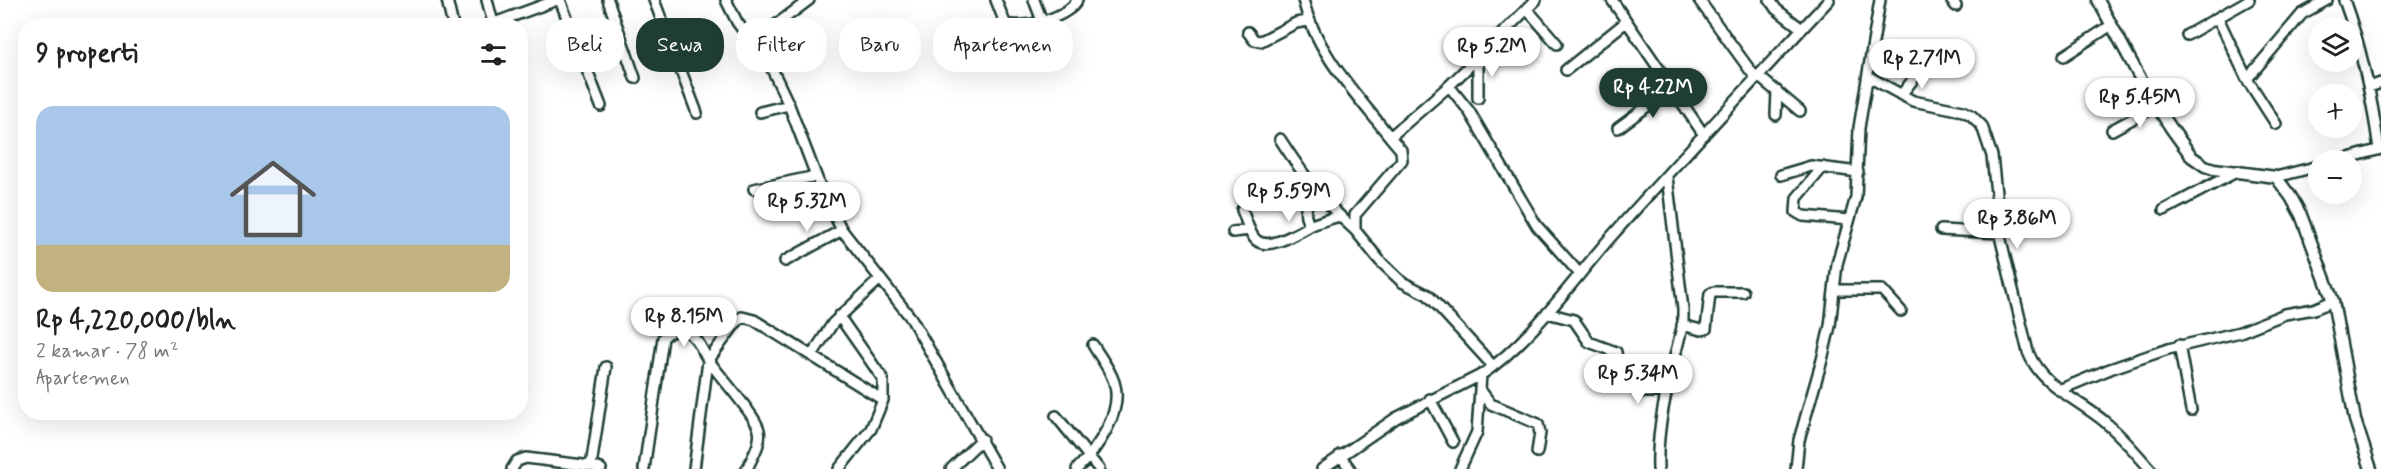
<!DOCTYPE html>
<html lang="id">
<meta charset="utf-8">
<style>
body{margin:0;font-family:Mynerve,sans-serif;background:#f6f6f6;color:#222;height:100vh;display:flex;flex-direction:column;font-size:22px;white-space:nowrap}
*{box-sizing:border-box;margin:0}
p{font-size:20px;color:#767676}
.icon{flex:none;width:33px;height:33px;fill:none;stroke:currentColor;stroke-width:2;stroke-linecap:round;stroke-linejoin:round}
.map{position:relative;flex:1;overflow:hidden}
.side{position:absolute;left:18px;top:18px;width:510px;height:402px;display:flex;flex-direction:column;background:#fff;border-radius:24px;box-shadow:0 6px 24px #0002}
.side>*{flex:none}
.guide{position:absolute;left:546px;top:18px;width:570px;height:54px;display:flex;gap:12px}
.controls{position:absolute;left:2308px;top:18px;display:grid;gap:12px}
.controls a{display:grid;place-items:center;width:54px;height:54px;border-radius:50%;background:#fff;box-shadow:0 6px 24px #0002;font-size:30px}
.price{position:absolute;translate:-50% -51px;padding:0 14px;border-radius:21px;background:#fff;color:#222;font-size:20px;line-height:39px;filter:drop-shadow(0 2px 3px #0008)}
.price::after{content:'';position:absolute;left:50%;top:36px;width:18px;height:14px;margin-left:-9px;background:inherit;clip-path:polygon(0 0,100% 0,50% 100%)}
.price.current{background:#1f3d34;color:#fff}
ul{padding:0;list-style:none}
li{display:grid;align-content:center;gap:12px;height:318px;padding:0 18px}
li+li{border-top:2px solid #e0e0e0}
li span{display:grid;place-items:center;height:186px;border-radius:18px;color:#555}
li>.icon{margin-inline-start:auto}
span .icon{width:108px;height:108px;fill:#fffc;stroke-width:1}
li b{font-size:26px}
h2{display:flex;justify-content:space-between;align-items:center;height:72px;padding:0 18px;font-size:26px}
.tag{padding:0 21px;border-radius:24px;background:#fff;box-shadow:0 6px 24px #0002;font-size:21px;line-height:54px}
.tag.current{background:#1f3d34;color:#fff}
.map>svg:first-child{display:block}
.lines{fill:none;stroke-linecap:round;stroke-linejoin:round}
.minor-casing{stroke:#1f3d34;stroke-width:14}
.tertiary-casing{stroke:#1f3d34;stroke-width:15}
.minor{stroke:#fff;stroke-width:9}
.tertiary{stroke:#fff;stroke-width:10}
</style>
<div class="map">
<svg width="2381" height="469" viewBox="0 0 2381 469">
<rect width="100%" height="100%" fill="#fff"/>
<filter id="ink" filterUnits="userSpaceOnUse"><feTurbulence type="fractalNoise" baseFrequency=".0167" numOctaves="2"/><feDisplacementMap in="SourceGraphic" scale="12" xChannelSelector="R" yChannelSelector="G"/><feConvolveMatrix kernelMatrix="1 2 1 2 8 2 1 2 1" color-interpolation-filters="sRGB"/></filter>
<g filter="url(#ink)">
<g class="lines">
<g class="minor-casing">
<path id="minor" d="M447,0L453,26
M487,0L493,23
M560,0L601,106
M608,0L635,78
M654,0L697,113
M726,0L737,22L772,69L789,105L823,194L842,230L911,318L997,469
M996,0L1005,23C1021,31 1070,17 1077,0
M1034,0L1042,21
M1303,0C1316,53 1357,95 1390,137
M1612,0L1704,135
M1699,0L1755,77
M1770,0L1776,9L1802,29
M1951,0L1956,6
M2344,0C2362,49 2372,98 2379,149
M1527,9L1557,44
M2218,18L2247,79L2276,124
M486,26L557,0
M1248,32L1254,40L1261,41L1296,23L1308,21
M2187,35L2249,0
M753,42L809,0
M2064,56L2110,26
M1566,70L1626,22
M1757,75L1800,111
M1869,77L1913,101L1963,111L1971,115L1982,126L1992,156L2001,240L2028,352C2042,387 2078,399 2105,422C2122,436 2136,453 2150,469
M2247,79L2302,14L2327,0
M1449,86L1469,111L1537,226L1579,273
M2369,87L2381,83
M1901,95L1922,68
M1478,98V56
M760,112L789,105
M1776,115L1777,91
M1618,128L1672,88
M2112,130L2156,106
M1280,139C1304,176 1322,201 1355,230
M2341,160L2381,149
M1823,167L1797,198L1796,212L1803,216L1849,220
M1781,175L1811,166L1858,172
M2276,177L2319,166
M754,189L816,176
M1242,210C1246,219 1249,234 1256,240C1269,252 1300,231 1312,225C1321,221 1330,219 1339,216
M2164,210L2238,171
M1310,226C1302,213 1305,202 1318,195
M1941,230L2000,233
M1233,232L1250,230
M785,261L842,230
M1834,290H1882L1901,311
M1547,313L1574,320L1589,342L1616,352L1620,377
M1682,325L1701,330L1706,329L1710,294L1714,292H1743
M2179,345L2191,410
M812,355L833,323L880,279
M1493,366L1428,295L1402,282L1380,261L1355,230V215L1402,160L1401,150L1390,137L1449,86L1536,0
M1623,382L1640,392H1667
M2059,390L2110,369L2168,349L2240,332L2285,314L2314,309L2333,301
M1481,391L1491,404L1538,424L1540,433L1537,452
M1430,399L1453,442
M1056,416L1099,469
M1340,455L1350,469
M512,469L517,461L526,458L591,466
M601,469L591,466L606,367
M644,469L663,338C669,331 679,327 688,332C697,337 702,350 707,358C717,374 756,415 759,430C762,443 752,457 747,469
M694,469L708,361L735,324L742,317L754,320L883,400V379L839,316
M839,469L871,429L883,400
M951,469L982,439
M1077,469C1097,449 1124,412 1114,382C1110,369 1100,357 1093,345
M1322,469L1396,418L1481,375C1529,343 1571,283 1609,239C1681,158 1755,79 1829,0
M1460,469L1477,432L1481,375
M1658,469C1656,420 1672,371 1683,323V309L1667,177
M1796,469L1799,440L1822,360L1830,326L1837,264L1856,197L1859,128L1880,0"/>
</g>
<g class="tertiary-casing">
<path id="tertiary" d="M2098,0L2146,89L2171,128L2192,157L2205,166L2214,169L2276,177L2291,197L2301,215L2333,301L2355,420L2371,469"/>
</g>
<use href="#minor" class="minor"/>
<use href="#tertiary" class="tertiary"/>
</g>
</g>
</svg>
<div class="controls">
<a><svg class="icon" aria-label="layers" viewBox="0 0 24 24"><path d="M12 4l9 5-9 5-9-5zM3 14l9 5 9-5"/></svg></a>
<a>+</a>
<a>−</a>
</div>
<b class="price" style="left:1492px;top:78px">Rp 5.2M</b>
<b class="price" style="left:1922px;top:90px">Rp 2.71M</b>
<b class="price current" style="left:1653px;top:119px">Rp 4.22M</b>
<b class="price" style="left:2140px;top:129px">Rp 5.45M</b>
<b class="price" style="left:1289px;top:223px">Rp 5.59M</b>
<b class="price" style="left:807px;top:233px">Rp 5.32M</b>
<b class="price" style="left:2017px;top:250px">Rp 3.86M</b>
<b class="price" style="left:684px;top:348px">Rp 8.15M</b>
<b class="price" style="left:1638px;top:405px">Rp 5.34M</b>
<div class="guide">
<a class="tag">Beli</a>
<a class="tag current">Sewa</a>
<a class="tag">Filter</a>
<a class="tag">Baru</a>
<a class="tag">Apartemen</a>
</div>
<section class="side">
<h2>9 properti<svg class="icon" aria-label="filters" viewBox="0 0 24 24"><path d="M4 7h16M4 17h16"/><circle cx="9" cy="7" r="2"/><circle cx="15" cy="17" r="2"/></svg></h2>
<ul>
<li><span style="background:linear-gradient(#a9c7e8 75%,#c2b280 0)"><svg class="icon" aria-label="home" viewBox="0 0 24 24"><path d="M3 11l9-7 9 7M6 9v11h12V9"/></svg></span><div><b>Rp 4,220,000/bln</b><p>2 kamar · 78 m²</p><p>Apartemen</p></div></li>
</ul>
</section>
</div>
